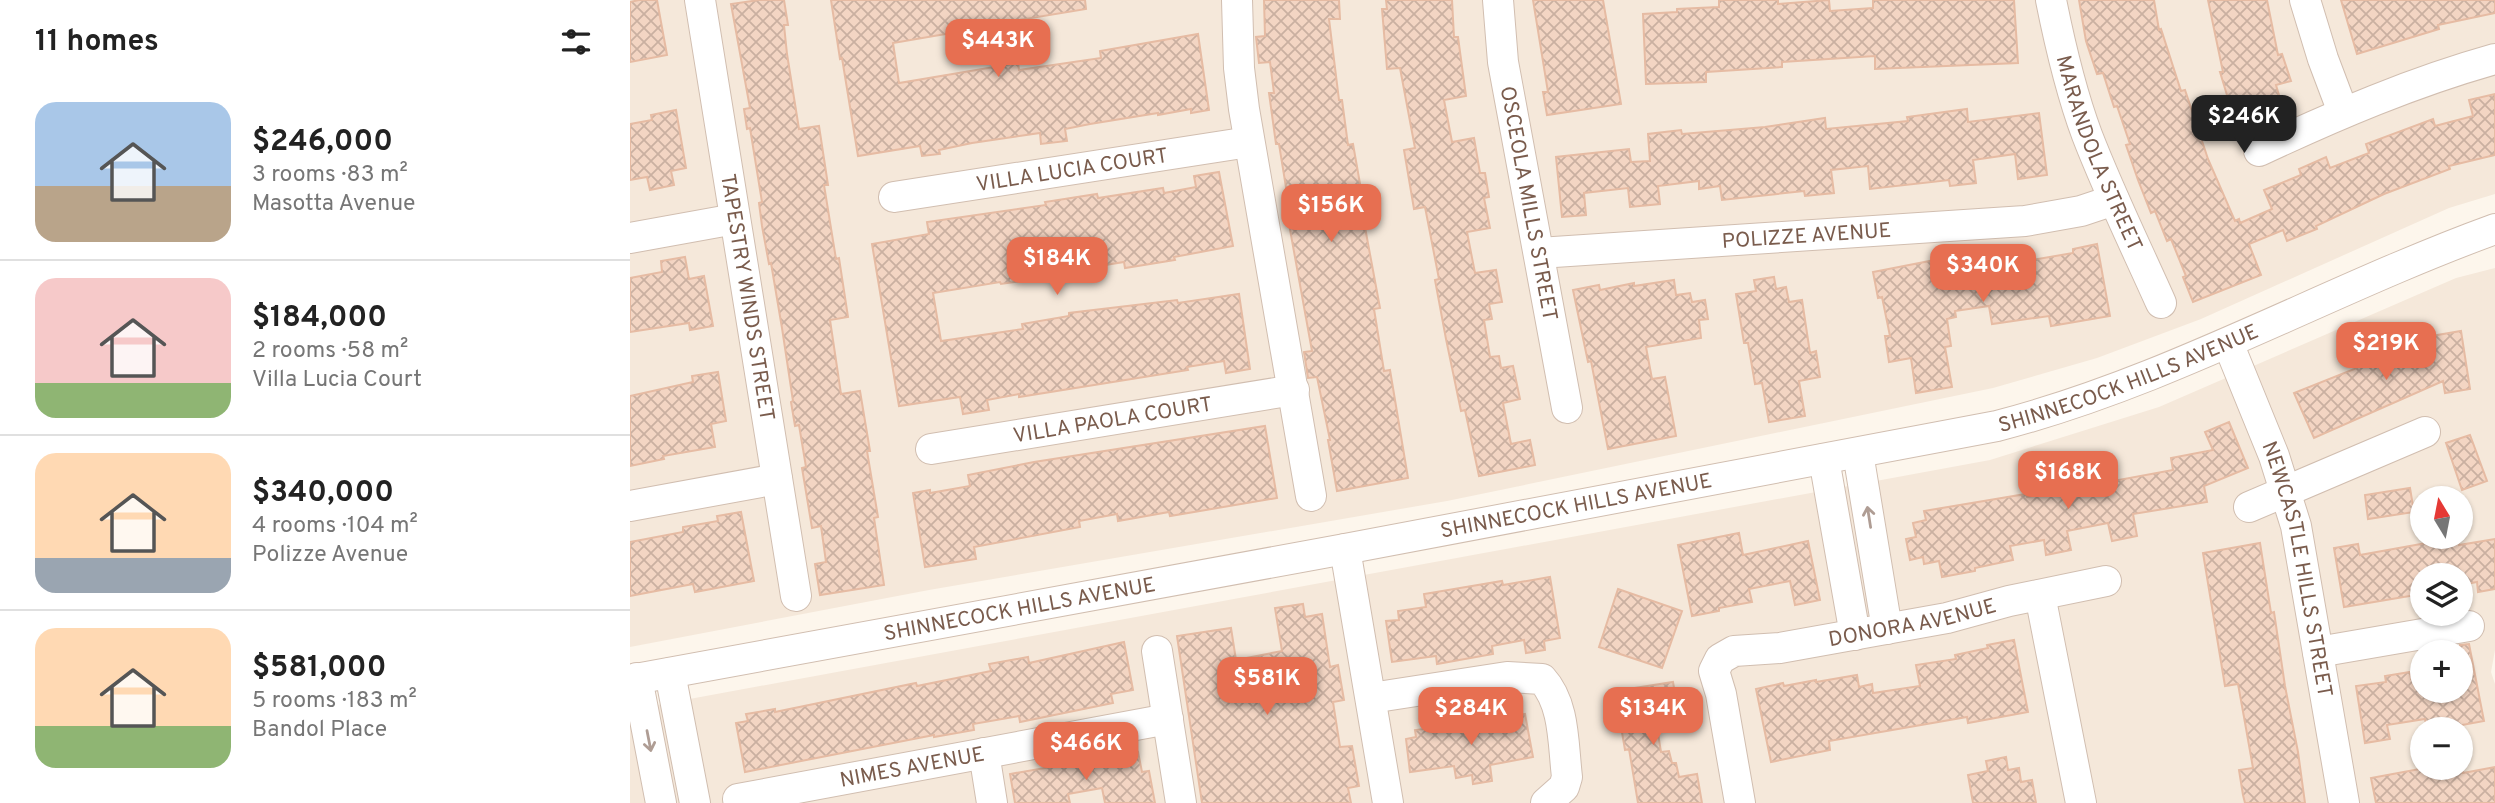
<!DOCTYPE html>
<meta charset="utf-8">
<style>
body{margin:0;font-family:Overpass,sans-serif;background:#f2f2f2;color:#222;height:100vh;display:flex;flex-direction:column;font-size:26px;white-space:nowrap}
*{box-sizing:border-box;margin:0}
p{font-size:23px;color:#767676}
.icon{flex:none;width:38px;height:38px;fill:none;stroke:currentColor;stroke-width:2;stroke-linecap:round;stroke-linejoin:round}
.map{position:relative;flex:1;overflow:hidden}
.drawer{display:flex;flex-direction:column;background:#fff;width:630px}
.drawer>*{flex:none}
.needle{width:46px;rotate:350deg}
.controls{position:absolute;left:1780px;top:486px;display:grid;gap:14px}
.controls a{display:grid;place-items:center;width:63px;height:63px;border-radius:50%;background:#fff;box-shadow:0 2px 5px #0004;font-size:35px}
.price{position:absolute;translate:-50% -60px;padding:0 16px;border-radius:14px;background:#e76f51;color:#fff;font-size:23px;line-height:46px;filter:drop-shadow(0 2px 4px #0008)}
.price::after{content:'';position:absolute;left:50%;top:42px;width:21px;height:16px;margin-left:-10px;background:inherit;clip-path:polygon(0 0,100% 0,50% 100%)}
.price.on{background:#222;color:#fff}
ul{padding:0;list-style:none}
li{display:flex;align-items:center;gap:21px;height:175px;padding:0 35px}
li+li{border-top:2px solid #e0e0e0}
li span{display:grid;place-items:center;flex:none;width:196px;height:140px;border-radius:21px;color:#555}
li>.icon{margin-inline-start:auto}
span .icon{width:84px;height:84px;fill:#fffc;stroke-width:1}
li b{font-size:30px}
h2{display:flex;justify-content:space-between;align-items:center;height:84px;padding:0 35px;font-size:30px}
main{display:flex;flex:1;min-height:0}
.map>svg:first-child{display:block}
.residential{fill:#f5e8da;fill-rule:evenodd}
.building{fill:url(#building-cross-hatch);stroke:#e6bba3;stroke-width:2}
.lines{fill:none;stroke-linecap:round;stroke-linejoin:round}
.minor-casing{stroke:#d1beb0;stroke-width:32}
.minor{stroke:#fff;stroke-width:30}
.oneway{stroke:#af9d94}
.labels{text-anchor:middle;stroke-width:7;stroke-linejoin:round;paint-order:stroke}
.street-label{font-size:21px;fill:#7a5c4d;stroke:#fffaf3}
</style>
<main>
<section class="drawer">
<h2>11 homes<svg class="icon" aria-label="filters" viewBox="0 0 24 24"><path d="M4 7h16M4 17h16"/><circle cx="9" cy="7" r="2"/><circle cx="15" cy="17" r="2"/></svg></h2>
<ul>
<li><span style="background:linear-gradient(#a9c7e8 60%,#b9a48a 0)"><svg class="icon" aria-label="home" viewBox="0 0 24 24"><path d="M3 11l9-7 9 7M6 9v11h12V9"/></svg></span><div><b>$246,000</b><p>3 rooms · 83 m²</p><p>Masotta Avenue</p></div></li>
<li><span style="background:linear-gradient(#f6c9c9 75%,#8fb573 0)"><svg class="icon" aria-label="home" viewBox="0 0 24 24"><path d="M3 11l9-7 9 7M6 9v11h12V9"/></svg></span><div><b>$184,000</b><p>2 rooms · 58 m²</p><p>Villa Lucia Court</p></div></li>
<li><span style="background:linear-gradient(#ffd9b3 75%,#9aa5b1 0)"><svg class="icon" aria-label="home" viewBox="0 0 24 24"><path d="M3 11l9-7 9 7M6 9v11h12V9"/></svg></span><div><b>$340,000</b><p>4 rooms · 104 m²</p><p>Polizze Avenue</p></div></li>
<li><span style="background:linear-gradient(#ffd9b3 70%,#8fb573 0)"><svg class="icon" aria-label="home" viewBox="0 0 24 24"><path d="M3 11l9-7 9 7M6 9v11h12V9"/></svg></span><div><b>$581,000</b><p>5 rooms · 183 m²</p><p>Bandol Place</p></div></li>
</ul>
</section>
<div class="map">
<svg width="1865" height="803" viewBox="0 0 1865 803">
<defs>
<pattern id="building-cross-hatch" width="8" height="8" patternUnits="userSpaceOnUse" patternTransform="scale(1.75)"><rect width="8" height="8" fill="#f3d5c3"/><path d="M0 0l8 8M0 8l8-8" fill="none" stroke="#cab0a1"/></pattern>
</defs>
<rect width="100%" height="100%" fill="#fdf6ec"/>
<path class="residential" d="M0,0H1865V194L1819,208L1571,319L1467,358L1363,388L817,501L299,590L0,647Z
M1865,268V650L1861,672L1865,684V803H0V710L1360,460L1529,407L1826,278ZM1792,499H1830V537H1792ZM1792,576H1830V614H1792ZM1792,653H1830V691H1792ZM1792,730H1830V768H1792Z"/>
<path class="building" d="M9,0H27L37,55L0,62V2Z
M129,0H154L158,25H154L157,54L169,129L189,126L198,185H194L206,259L209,258L218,317L200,320L211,394L230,391L240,451H237L248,517L244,518L254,585L190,595L185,564L196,562L191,526L182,528L172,468L176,467L169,425L165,426L161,402L163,401L152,328L141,263L139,264L132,226L129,203L132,202L120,128L117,129L114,109L120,108L101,4Z
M201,0H455L456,9L389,20L390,26L339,34V30L263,43L269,83L388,63L389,70L471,58L470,51L568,34L579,110L561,113V109L528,115V113L460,124L435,129L437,141L411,144L410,133L342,143L309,150L310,154L292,156L290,146L228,156L212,58L210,59Z
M634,0H709L710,19H699L709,100H712L718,145L723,144L732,195H729L750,308L744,309L754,371L760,370L778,478L707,491L698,440H700L687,377L678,378L674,352L682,351L657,213L660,212L649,144H646L639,93H644L640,62L629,63L626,37L635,36Z
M756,0H822L824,37H828L836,96L814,100L822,142L844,138L850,173H855L859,197L854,198L860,228L837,232L845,273L866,270L872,302L859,304L862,319L854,320L860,357L869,356L871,368L883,366L890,399L873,403L881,444L900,440L905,465L849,476L835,410L831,411L816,339L805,280L809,279L795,207L784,209L774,150L785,148L770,68L757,69L752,9H757Z
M903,0H973L991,104L917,115L913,92H918Z
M1089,0H1148V4L1199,0L1200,11L1243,8V0H1384L1388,63L1245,69V56L1152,62V67L1076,72V82L1016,84L1013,14L1047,12V9L1089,7Z
M1449,0H1524L1529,30L1531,29L1551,91L1555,90L1578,159L1605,221L1609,219L1610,223L1642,209L1634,190L1671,175L1669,169L1696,157L1700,168L1739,153L1736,144L1803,119L1805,126L1843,116L1839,100L1865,94V155L1819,166L1820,169L1754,194L1686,226L1687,229L1657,241L1653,230L1619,244L1631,275L1563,302L1553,277L1556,276L1541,239L1537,241L1525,211L1521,213L1508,180L1496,145L1500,144L1487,106L1484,107L1473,73L1467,74L1456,41Z
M1578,0H1637L1648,55L1652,54L1661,81L1646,85L1651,102L1621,111L1618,99L1600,105L1590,72H1593Z
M1711,0H1865V13L1808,25L1809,29L1727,54Z
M1337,109L1338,122L1409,113L1417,175L1388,179L1385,154L1343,160L1346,183L1320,186L1319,180L1240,189L1238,166L1201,170L1204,193L1175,196L1174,191L1092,200L1090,186L1069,189V181L1028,186L1030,204L1000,207L998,188L954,193L956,215L932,217L926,157L999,149L1001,162L1020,161L1018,134L1051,130L1052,134L1135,127L1195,118L1196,129L1278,121L1277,117Z
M46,110L56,168L41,171L44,185L20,190L17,177L0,180V124L22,120L21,115Z
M589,172L603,246L544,257L545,260L495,268L494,262L444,270L443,265L405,271L406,279L371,284L370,282L303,293L311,341L393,329L392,324L439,316V313L547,300L548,303L609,294L620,369L596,373L594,361L557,367L558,370L389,397V394L357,400L359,410L333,414L330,397L269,406L242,244L299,234L297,222L416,205L415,202L467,194L468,198L533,188L534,193L566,187L564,176Z
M1467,244L1480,316L1421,326L1419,316L1362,324L1359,306L1325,311L1326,317L1317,319L1321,346L1315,347L1322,387L1286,393L1281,358L1259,362L1255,336H1260L1252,297L1248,298L1243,272L1315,258L1321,289L1371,282L1370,272L1381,271L1379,261L1401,257L1402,260L1443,253V249Z
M55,257L59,279L74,276L83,326L60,330L59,323L0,332V278L32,272L31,261Z
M1144,277L1146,289L1156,287L1159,302L1172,300L1180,353L1186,351L1190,377L1169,381L1175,416L1139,422L1132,383L1125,384L1118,343H1114L1106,294L1126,291L1124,280Z
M1044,280L1046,295L1060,293L1062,302L1075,300L1078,319L1069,320L1071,338L1016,347L1022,379L1035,377L1046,436L978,449L961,361L958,362L943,290L969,285L970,290L1004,283V286Z
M1831,331L1840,389L1815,393L1813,381L1684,438L1664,393L1727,368L1726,366L1790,338Z
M88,372L96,421L81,424L85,447L33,456L34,459L0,466V396L63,382L62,376Z
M1599,422L1618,468L1574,486L1577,502L1503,514L1507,536L1482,541L1478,523L1437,531L1441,550L1416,555L1414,540L1380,546L1383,560L1345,568V571L1312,577L1309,561L1294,564L1293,557L1280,560L1276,539L1286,537L1283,523L1296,520L1294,511L1396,494L1397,497L1543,470L1541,458L1583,450L1575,432Z
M635,426L647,498L540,516L539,512L488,521L487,514L449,521L450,527L344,547L346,559L295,567L283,493L300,490V493L340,486L338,475L404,462Z
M1840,435L1857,481L1832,490L1816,443Z
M1780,488L1784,512L1738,519L1735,495Z
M111,512L124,581L65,592L63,584L0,596V542L53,532V527L88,521L87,516Z
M1109,533L1113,555L1178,541L1190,600L1165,605L1160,581L1119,589L1122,602L1089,608V611L1062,616L1048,545Z
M1801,537H1827L1829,545L1865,539V589L1848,592L1847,582L1830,585V576H1792V594L1714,607L1704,548L1728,544L1730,555L1802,542Z
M1630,543L1641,613L1644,612L1655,686L1668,752L1675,803H1615L1613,795L1609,770L1623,768L1614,717L1608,684L1595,686L1573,553Z
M920,577L930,638L914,641L915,650L896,653L894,640L862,646L863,654L807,664L806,656L762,662L756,621L769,620L768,611L796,607L794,594L872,581L873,585Z
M988,589L1052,611L1032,668L969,647Z
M673,604L675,617L692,614L700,667L708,665L714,700L703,702L710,747L722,746L729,786L718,788L721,803H572L547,636L601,628L606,660L652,651L645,608Z
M1384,640L1398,712L1338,723L1337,717L1199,741L1200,750L1141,762L1126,689L1153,683L1154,686L1186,680V682L1227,675L1229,687L1242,684L1243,693L1290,686L1286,665L1326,659L1325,655L1358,648L1357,645Z
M494,642L503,690L481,694L483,703L390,722L389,716L343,724L344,730L304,737V735L115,772L106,723L118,721L116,714L145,709V712L286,683L287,686L361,671L359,664L398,657L399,663Z
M1839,644L1854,721L1805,730H1797L1795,719L1757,725L1760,739L1735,743L1726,686L1756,682L1755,676L1780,672L1781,679L1792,676V691H1830V645Z
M1043,682L1047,705L1024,709L1031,752L1039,751L1042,763H1046L1049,777L1067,774L1072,803H1008L999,749L995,750L985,691Z
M895,714L903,757L860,765L862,781L843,784L842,775L826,778L824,766L780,772L776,739L786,737L785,730L853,722Z
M508,752L512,772L519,771L525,803H475L472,788L438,794L440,803H385L380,774Z
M1376,757L1378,770L1389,768L1391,782L1402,780L1406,803H1343L1338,775L1358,771L1356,761Z
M1865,767V803H1746L1741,778L1795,768H1832L1833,773Z"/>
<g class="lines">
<g class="minor-casing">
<g id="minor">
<path id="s1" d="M70,0L166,596"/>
<path d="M607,0L609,68L614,109L681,496"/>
<path id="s2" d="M868,0L873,62L937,408"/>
<path id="s3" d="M1421,0C1430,45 1441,92 1457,135C1479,192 1506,247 1531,303"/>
<path d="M1675,0L1693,59L1713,112"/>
<path d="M1629,151C1706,115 1783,82 1865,59"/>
<path id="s4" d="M264,197L619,142"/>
<path d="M0,238L105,219"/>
<path id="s5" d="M909,253L1395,221L1451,211L1484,200"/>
<path id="s6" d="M1598,343L1644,456L1666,526L1714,803"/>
<path id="s7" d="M301,449L664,390"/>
<path d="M1228,453L1257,629"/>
<path d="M1194,459L1225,635"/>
<path d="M0,506L147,479"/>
<path d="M1619,507L1795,432"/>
<path d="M715,549L758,803"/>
<path d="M1410,595L1451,803"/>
<path d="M527,651L551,803"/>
<path d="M1688,652L1839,626"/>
<path d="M40,673L65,803"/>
<path d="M7,678L31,803"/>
<path id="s8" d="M0,680L715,549L1367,426C1541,381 1697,290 1865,229"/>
<path d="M741,698L877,677L912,679C935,704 933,744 937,777L934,787L916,803"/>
<path d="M354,753L362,803"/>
<path id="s9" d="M108,799L538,719"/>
<path id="s10" d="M1110,803L1091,694L1084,671L1090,659L1104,651L1150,648L1317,618L1379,601L1476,581"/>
</g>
</g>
<use href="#minor" class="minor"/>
</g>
<defs><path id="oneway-shaft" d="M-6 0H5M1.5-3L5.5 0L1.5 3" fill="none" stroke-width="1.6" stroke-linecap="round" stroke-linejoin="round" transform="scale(1.75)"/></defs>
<g class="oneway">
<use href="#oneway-shaft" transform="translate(1239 517) rotate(-99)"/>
<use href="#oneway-shaft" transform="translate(19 741) rotate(79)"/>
</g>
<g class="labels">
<g class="street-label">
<text dy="7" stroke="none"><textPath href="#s3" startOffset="161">MARANDOLA STREET</textPath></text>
<text dy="7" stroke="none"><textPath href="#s4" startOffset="180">VILLA LUCIA COURT</textPath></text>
<text dy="7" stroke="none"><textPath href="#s2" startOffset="206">OSCEOLA MILLS STREET</textPath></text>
<text dy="7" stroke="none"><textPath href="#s5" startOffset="268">POLIZZE AVENUE</textPath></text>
<text dy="7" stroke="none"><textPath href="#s1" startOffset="301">TAPESTRY WINDS STREET</textPath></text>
<text dy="7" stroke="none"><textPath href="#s8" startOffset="1530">SHINNECOCK HILLS AVENUE</textPath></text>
<text dy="7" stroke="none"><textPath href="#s7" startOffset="184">VILLA PAOLA COURT</textPath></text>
<text dy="7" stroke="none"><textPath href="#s8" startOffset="962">SHINNECOCK HILLS AVENUE</textPath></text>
<text dy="7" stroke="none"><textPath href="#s6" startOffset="238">NEWCASTLE HILLS STREET</textPath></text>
<text dy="7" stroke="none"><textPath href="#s8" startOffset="396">SHINNECOCK HILLS AVENUE</textPath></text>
<text dy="7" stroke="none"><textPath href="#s10" startOffset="345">DONORA AVENUE</textPath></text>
<text dy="7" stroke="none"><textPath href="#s9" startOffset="177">NIMES AVENUE</textPath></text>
</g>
</g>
</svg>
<div class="controls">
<a><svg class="needle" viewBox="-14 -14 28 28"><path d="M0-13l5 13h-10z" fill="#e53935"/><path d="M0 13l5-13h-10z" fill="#767676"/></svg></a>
<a><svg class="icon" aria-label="layers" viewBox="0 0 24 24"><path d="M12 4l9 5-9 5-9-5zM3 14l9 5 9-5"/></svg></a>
<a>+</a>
<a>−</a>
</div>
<b class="price" style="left:368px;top:79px">$443K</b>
<b class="price on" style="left:1614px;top:155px">$246K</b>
<b class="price" style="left:701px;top:244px">$156K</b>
<b class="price" style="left:427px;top:297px">$184K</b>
<b class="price" style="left:1353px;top:304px">$340K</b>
<b class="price" style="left:1756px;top:382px">$219K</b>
<b class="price" style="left:1438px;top:511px">$168K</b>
<b class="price" style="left:637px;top:717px">$581K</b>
<b class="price" style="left:841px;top:747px">$284K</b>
<b class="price" style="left:1023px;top:747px">$134K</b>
<b class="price" style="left:456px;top:782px">$466K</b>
</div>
</main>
